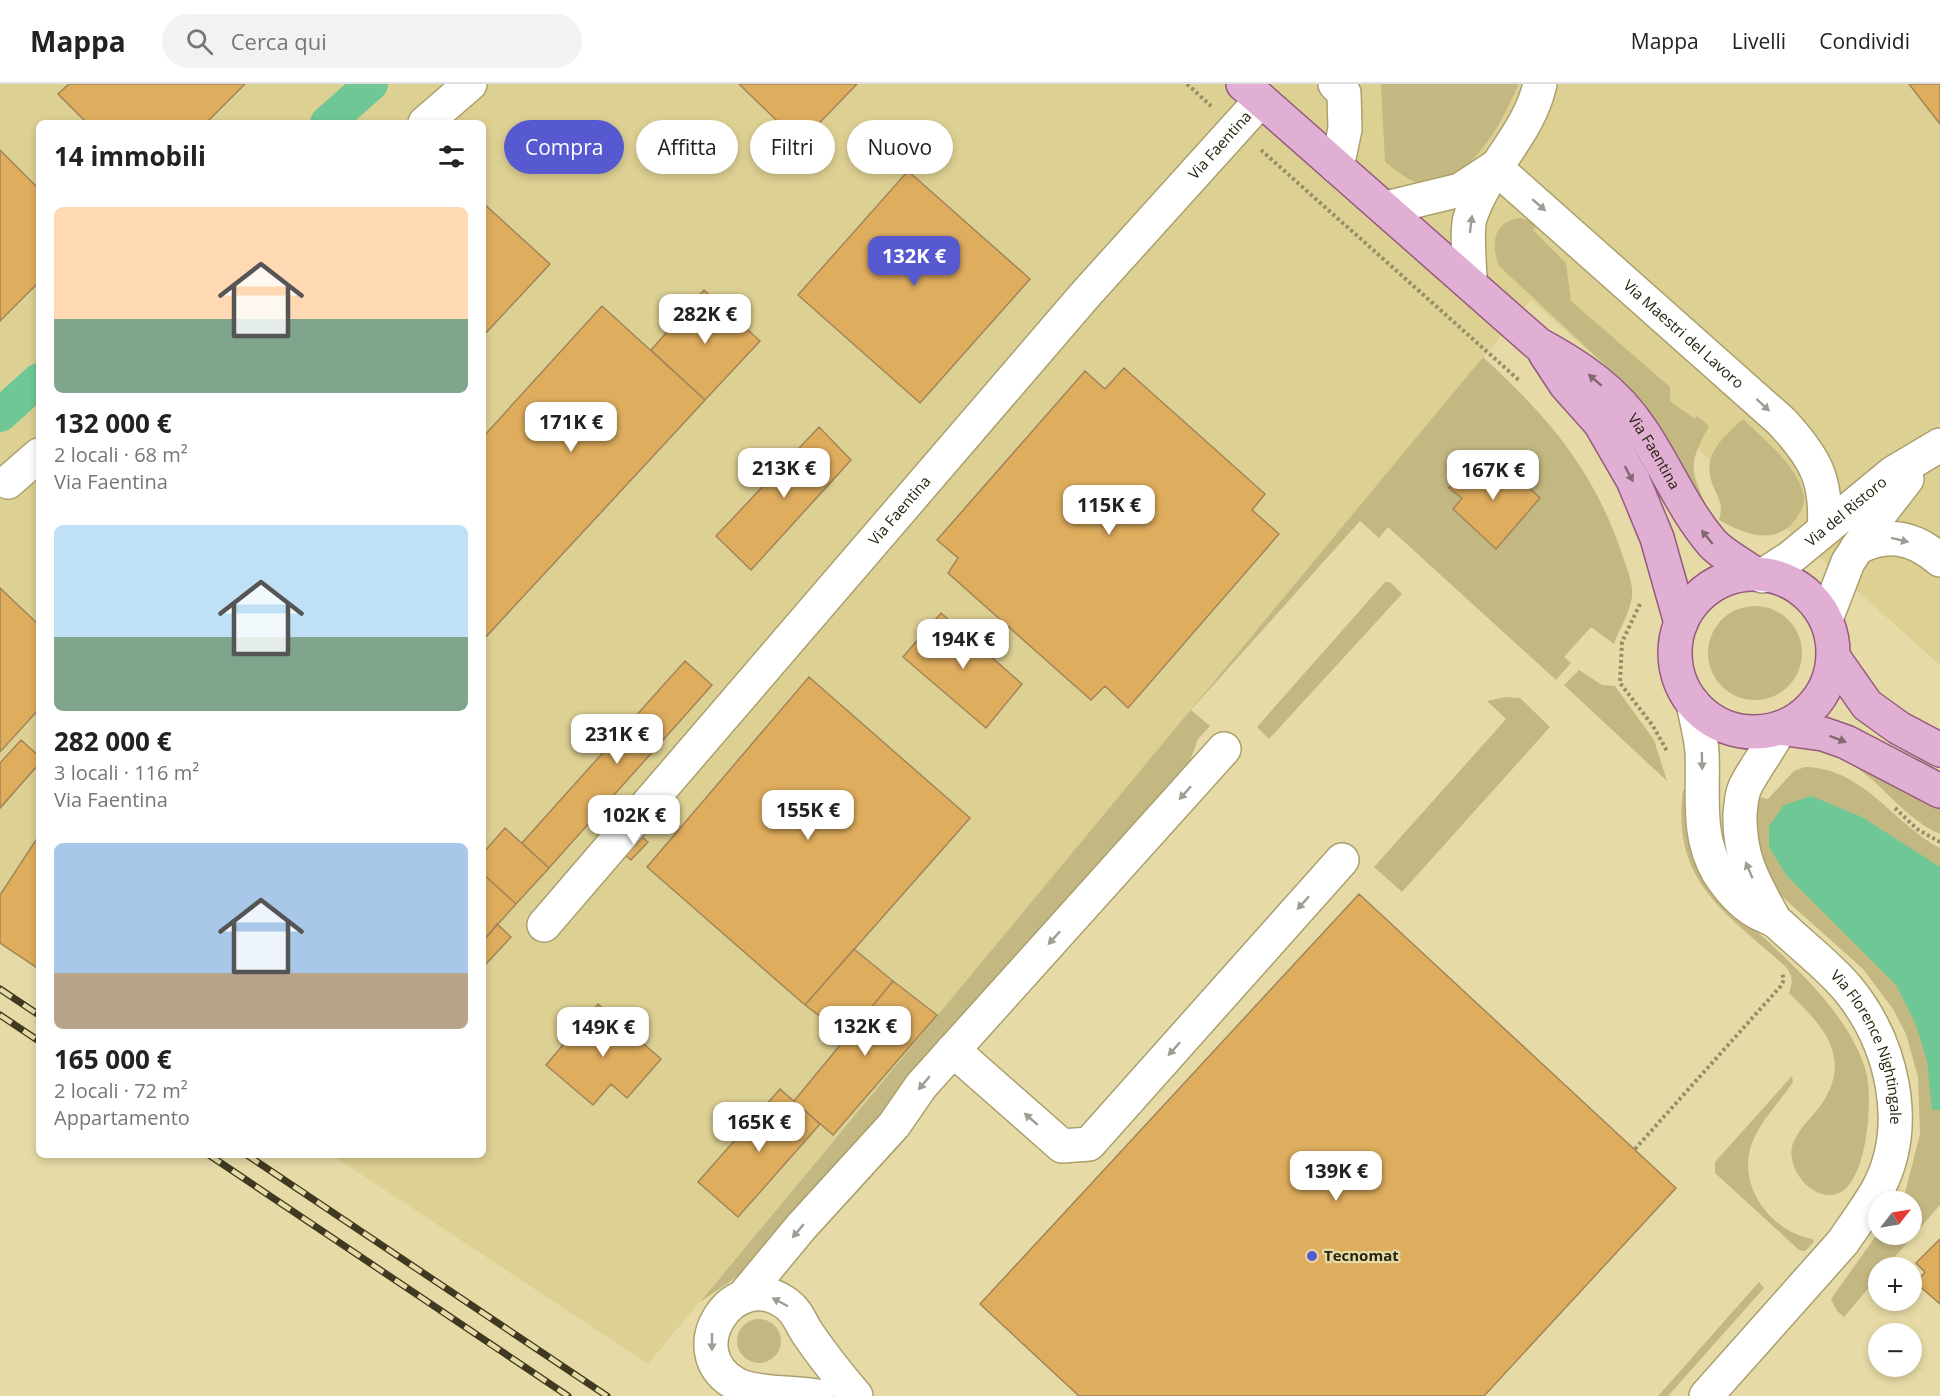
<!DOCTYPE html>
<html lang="it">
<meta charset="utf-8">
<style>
body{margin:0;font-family:"Open Sans",sans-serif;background:#f2f2f2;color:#222;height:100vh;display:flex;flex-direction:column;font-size:22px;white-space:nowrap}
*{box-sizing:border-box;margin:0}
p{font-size:20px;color:#767676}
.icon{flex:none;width:33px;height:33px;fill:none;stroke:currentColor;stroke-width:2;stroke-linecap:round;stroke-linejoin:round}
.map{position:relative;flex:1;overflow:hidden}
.panel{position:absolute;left:36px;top:36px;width:450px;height:1038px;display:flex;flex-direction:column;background:#fff;border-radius:9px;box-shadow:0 3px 9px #0003}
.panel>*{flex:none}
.guide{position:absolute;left:504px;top:36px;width:570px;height:54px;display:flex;gap:12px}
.needle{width:39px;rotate:59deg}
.fabs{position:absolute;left:1868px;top:1107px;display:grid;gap:12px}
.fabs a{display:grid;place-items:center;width:54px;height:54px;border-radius:50%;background:#fff;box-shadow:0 3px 9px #0003;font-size:30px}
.price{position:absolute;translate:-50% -51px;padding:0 14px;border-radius:12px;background:#fff;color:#222;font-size:20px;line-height:39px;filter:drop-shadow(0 2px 3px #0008)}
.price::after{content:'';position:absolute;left:50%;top:36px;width:18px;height:14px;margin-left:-9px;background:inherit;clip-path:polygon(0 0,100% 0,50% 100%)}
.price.selected{background:#5659d0;color:#fff}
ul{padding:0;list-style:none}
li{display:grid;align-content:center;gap:12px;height:318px;padding:0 18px}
li span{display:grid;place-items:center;height:186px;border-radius:9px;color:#555}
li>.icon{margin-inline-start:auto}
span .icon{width:108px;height:108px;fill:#fffc;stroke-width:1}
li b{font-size:26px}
h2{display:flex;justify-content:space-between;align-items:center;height:72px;padding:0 18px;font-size:26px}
.tag{padding:0 21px;border-radius:27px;background:#fff;box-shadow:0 3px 9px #0003;font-size:21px;line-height:54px}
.tag.selected{background:#5659d0;color:#fff}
header{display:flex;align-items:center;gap:36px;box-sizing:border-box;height:84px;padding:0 30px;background:#fff;border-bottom:2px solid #e0e0e0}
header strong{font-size:28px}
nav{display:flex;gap:33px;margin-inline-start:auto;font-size:21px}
.search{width:420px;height:54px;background:#f2f2f2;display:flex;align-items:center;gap:15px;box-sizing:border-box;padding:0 21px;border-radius:33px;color:#767676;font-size:22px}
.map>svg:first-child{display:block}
.built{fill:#ddd093}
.green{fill:#c4b882}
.water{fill:#6fc795}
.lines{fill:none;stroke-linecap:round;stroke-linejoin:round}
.canal{stroke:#6fc795;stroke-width:34}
.building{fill:#dfad5e;stroke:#a28558;stroke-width:1.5}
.minor-casing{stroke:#aba06d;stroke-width:36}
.major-casing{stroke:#945b7c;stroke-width:36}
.path{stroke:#968e67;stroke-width:4;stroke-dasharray:3 3;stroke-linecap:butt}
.minor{stroke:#fff;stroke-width:33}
.major{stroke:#e2afd4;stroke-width:33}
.rail-casing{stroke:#3e3920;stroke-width:7}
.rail{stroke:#e6dba6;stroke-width:4.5;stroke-dasharray:14;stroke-linecap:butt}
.oneway{fill:#9e9c93}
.oneway2{fill:#846971}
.poi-dot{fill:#5659d0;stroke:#e6dba6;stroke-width:2}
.labels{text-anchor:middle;stroke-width:4.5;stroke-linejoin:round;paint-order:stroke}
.street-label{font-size:15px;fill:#27230e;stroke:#e6dba6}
.poi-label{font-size:15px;font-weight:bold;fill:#27230e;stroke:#e6dba6;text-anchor:start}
</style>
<header>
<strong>Mappa</strong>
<div class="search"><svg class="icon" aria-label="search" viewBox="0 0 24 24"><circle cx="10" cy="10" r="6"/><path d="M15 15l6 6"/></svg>Cerca qui</div>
<nav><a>Mappa</a><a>Livelli</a><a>Condividi</a></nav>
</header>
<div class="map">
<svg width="1940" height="1312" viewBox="0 0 1940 1312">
<rect width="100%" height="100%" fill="#e6dba6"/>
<path class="built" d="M0,0H1940V581L1531,216L648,1280L332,1071H483V39H39V877L0,851Z"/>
<path class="green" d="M1381,0H1518V1C1505,34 1468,103 1425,100C1410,99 1396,86 1385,78Z
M1521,134L1539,140L1533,146L1566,179L1571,217L1670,303V317L1695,335L1697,332L1709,342C1688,381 1690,384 1707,424L1706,428L1634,311L1618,293L1499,182C1490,160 1494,136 1521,134Z
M1483,273C1546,331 1591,382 1620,464C1624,478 1634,498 1632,513C1630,528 1619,546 1614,560L1591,543L1564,573L1571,579L1556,596L1388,443L1379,454L1360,437L1191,626L1210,642L1198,655L1188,682L908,993L864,1053L747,1186L700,1218Z
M1743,335C1763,355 1792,377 1802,405C1806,415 1804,422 1799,430C1779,464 1746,451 1719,436C1723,422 1720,417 1714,404C1700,373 1721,355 1743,335Z
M1385,498H1390L1402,510L1269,655L1257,643Z
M1708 569a47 47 0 1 1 94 0a47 47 0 1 1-94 0Z
M1579,586L1602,601L1615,602L1654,656L1667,697L1564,601Z
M1506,613L1520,614L1550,643L1402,808L1374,783L1506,635L1487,617Z
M1859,679L1940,722V750C1907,736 1886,704 1857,684Z
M1805,683C1863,684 1893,739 1940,764V1121L1886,1183L1878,1184V1193L1844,1233L1837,1227L1831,1215L1878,1149L1911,1150V1118L1899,1117L1905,1109L1920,1050L1918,993L1906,950L1893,925L1863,885L1777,808L1756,762L1757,713L1768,715L1794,687Z
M1689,705C1687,723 1685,741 1689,759C1698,804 1742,833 1773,862C1809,897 1849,935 1865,984C1874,1009 1868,1094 1841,1108C1814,1122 1782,1082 1794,1057C1801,1042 1812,1033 1821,1021C1854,973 1822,941 1789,909C1793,898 1793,893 1786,883C1725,828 1671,798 1683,706Z
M1792,992L1793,998C1778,1021 1754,1042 1749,1070C1742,1109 1775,1149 1813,1155L1814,1158L1805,1167L1799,1166L1715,1089V1078Z
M1759,1198L1764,1204L1668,1312H1658Z
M737 1257a22 22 0 1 1 44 0a22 22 0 1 1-44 0Z"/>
<path class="water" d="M1811,712L1862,733L1940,783V1026H1932L1927,977L1916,941L1896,901L1787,792L1769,763V742L1784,721Z"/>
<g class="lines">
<path class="canal" d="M327,39L371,0
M0,331L39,296"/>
</g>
<path class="building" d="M69,0H245L206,39H87L58,10Z
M739,0H857L800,59Z
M1909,0H1940V40Z
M0,66L39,105V198L0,237Z
M908,87L1030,195L920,319L798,211Z
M483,119L550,180L483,252Z
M704,206L760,257L705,316L651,266Z
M602,222L705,316L483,556V353Z
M1124,284L1265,410L1252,426L1279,450L1128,624L1105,602L1091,616L948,489L958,474L937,456L1085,287L1105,305Z
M819,343L851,376L751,486L716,452Z
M1498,375L1540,414L1496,465L1453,425L1462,414L1449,404L1469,381L1483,393Z
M0,504L39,541V625L0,668Z
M941,529L1022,600L986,644L903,573Z
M685,577L712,601L549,784L522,759Z
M809,593L970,734L805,921L647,783Z
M21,656L39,672V680L0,724V679Z
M505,744L549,784L516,820L483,790V769Z
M637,749L648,758L631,776L621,767Z
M38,753L39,754V885L0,859V811Z
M483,790L516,820L483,857Z
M1359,810L1676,1104L1484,1312H1079L980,1220Z
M497,840L511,853L483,883V857Z
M854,865L893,897L847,953L805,921Z
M893,897L937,931L833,1051L794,1017Z
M598,920L661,975L627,1014L611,1000L593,1021L546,981Z
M780,1005L820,1040L738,1133L698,1098Z
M1940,1155V1220L1916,1199L1925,1188L1916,1179Z"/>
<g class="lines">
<g class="minor-casing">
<g id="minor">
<path d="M1335,0L1344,9L1345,45L1337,83"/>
<path d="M425,39L470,0"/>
<path id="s1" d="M1495,83L1782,338C1815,374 1828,396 1824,446"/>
<path d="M1386,124L1460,106L1495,83"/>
<path d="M1470,199C1470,181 1466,150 1470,134C1486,85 1529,50 1540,0"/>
<path d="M8,398L39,371"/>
<path d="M1857,464C1887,448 1914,453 1940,476"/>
<path id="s2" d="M1762,492L1790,474L1893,389L1940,361"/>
<path d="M1826,535L1848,478L1879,431L1907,395"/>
<path id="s3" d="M1693,619C1696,635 1701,652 1702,668C1704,709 1696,751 1718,788C1727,802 1740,818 1755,827C1763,832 1772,834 1779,840C1801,861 1829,882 1848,905C1892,959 1912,1041 1878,1105C1868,1123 1855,1140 1843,1158L1706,1312"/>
<path d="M1773,833C1753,797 1739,773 1740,730C1741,721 1741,712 1745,703C1755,683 1770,665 1780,644"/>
<path id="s4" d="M544,841L1085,211L1261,16"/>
<path d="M953,966L1062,1062L1089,1060L1342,776"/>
<path d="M743,1213L801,1143L894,1041L921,1002L1224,665"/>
<path d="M817,1312C795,1308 753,1310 736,1300C677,1268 734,1180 787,1220C798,1228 801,1240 808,1250C823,1272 839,1292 856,1312"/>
</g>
</g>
<g class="major-casing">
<g id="major">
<path id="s5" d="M1243,0L1538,260C1579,282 1616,307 1642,347C1667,384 1683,425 1712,459C1723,471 1740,479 1753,489"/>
<path d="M1545,269L1566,301L1600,339L1633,396L1657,454L1681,539"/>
<circle cx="1754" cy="569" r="79"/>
<path d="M1834,574L1867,621L1899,644L1940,666"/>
<path d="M1780,644L1823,650L1846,658L1940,707"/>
</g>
</g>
<path class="path" d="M1187,0L1211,22
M1261,66L1520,297
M1640,520L1622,558L1620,599L1653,642L1667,667
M1895,724L1917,745L1940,758
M1635,1065L1780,903L1784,896L1782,889"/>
<use href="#minor" class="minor"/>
<use href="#major" class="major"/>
<g class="rail-casing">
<path id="rail" d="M0,905L39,931
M0,931L39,957
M209,1071L568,1312
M247,1071L607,1312"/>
</g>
<use href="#rail" class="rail"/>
</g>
<defs><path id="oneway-solid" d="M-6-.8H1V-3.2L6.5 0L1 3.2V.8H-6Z" transform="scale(1.5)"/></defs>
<g class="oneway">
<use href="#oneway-solid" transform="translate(1539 121) rotate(41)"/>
<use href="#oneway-solid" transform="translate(1471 140) rotate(-83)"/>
<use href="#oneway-solid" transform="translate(1763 321) rotate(43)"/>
<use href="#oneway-solid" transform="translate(1900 456) rotate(14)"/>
<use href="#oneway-solid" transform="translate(1702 677) rotate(89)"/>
<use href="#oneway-solid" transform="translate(1185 709) rotate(132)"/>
<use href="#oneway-solid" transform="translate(1749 786) rotate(-113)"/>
<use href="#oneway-solid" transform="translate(1303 819) rotate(132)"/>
<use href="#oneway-solid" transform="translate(1054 854) rotate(132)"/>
<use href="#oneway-solid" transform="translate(1174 965) rotate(132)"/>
<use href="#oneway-solid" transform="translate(924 999) rotate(130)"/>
<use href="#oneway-solid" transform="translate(1031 1035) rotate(-139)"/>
<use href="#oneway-solid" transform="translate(798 1147) rotate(130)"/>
<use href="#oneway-solid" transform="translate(780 1218) rotate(-152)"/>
<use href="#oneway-solid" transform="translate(712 1258) rotate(90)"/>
</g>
<g class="oneway2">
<use href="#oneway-solid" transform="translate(1595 296) rotate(-139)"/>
<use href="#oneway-solid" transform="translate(1629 390) rotate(62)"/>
<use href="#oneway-solid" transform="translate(1707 453) rotate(-129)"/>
<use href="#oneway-solid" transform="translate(1838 655) rotate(21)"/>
</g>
<circle class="poi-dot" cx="1312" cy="1172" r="6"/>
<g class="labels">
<g class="street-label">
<text dy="5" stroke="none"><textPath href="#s4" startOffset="1032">Via Faentina</textPath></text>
<text dy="5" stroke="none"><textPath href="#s1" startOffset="252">Via Maestri del Lavoro</textPath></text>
<text dy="5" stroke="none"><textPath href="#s5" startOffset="554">Via Faentina</textPath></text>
<text dy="5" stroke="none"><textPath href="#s4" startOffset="546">Via Faentina</textPath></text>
<text dy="5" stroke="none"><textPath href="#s2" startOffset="106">Via del Ristoro</textPath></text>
<text dy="5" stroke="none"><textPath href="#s3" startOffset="411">Via Florence Nightingale</textPath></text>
</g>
<g class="poi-label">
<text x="1324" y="1177">Tecnomat</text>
</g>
</g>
</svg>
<div class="fabs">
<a><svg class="needle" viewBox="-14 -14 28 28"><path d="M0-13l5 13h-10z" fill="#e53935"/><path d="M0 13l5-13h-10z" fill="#767676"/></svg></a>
<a>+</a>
<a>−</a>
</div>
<b class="price selected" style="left:914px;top:203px">132K €</b>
<b class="price" style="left:705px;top:261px">282K €</b>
<b class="price" style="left:571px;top:369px">171K €</b>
<b class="price" style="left:784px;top:415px">213K €</b>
<b class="price" style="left:1493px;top:417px">167K €</b>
<b class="price" style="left:1109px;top:452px">115K €</b>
<b class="price" style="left:963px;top:586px">194K €</b>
<b class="price" style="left:617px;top:681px">231K €</b>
<b class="price" style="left:808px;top:757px">155K €</b>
<b class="price" style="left:634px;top:762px">102K €</b>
<b class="price" style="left:865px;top:973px">132K €</b>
<b class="price" style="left:603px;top:974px">149K €</b>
<b class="price" style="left:759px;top:1069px">165K €</b>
<b class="price" style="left:1336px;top:1118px">139K €</b>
<div class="guide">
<a class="tag selected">Compra</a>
<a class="tag">Affitta</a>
<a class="tag">Filtri</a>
<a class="tag">Nuovo</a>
</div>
<section class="panel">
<h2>14 immobili<svg class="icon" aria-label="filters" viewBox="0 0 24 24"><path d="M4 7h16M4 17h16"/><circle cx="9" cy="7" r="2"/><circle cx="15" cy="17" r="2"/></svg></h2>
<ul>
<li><span style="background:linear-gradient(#ffd9b3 60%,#7fa58c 0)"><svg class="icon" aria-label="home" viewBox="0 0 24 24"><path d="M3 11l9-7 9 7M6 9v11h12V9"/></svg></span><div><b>132 000 €</b><p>2 locali · 68 m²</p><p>Via Faentina</p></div></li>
<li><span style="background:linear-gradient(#bfe0f5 60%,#7fa58c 0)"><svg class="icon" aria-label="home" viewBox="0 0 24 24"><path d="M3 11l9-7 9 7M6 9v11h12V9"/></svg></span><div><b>282 000 €</b><p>3 locali · 116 m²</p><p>Via Faentina</p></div></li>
<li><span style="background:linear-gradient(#a9c7e8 70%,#b9a48a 0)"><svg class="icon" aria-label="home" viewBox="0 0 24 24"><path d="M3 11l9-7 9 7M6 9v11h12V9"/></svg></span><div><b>165 000 €</b><p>2 locali · 72 m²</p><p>Appartamento</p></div></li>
</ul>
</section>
</div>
